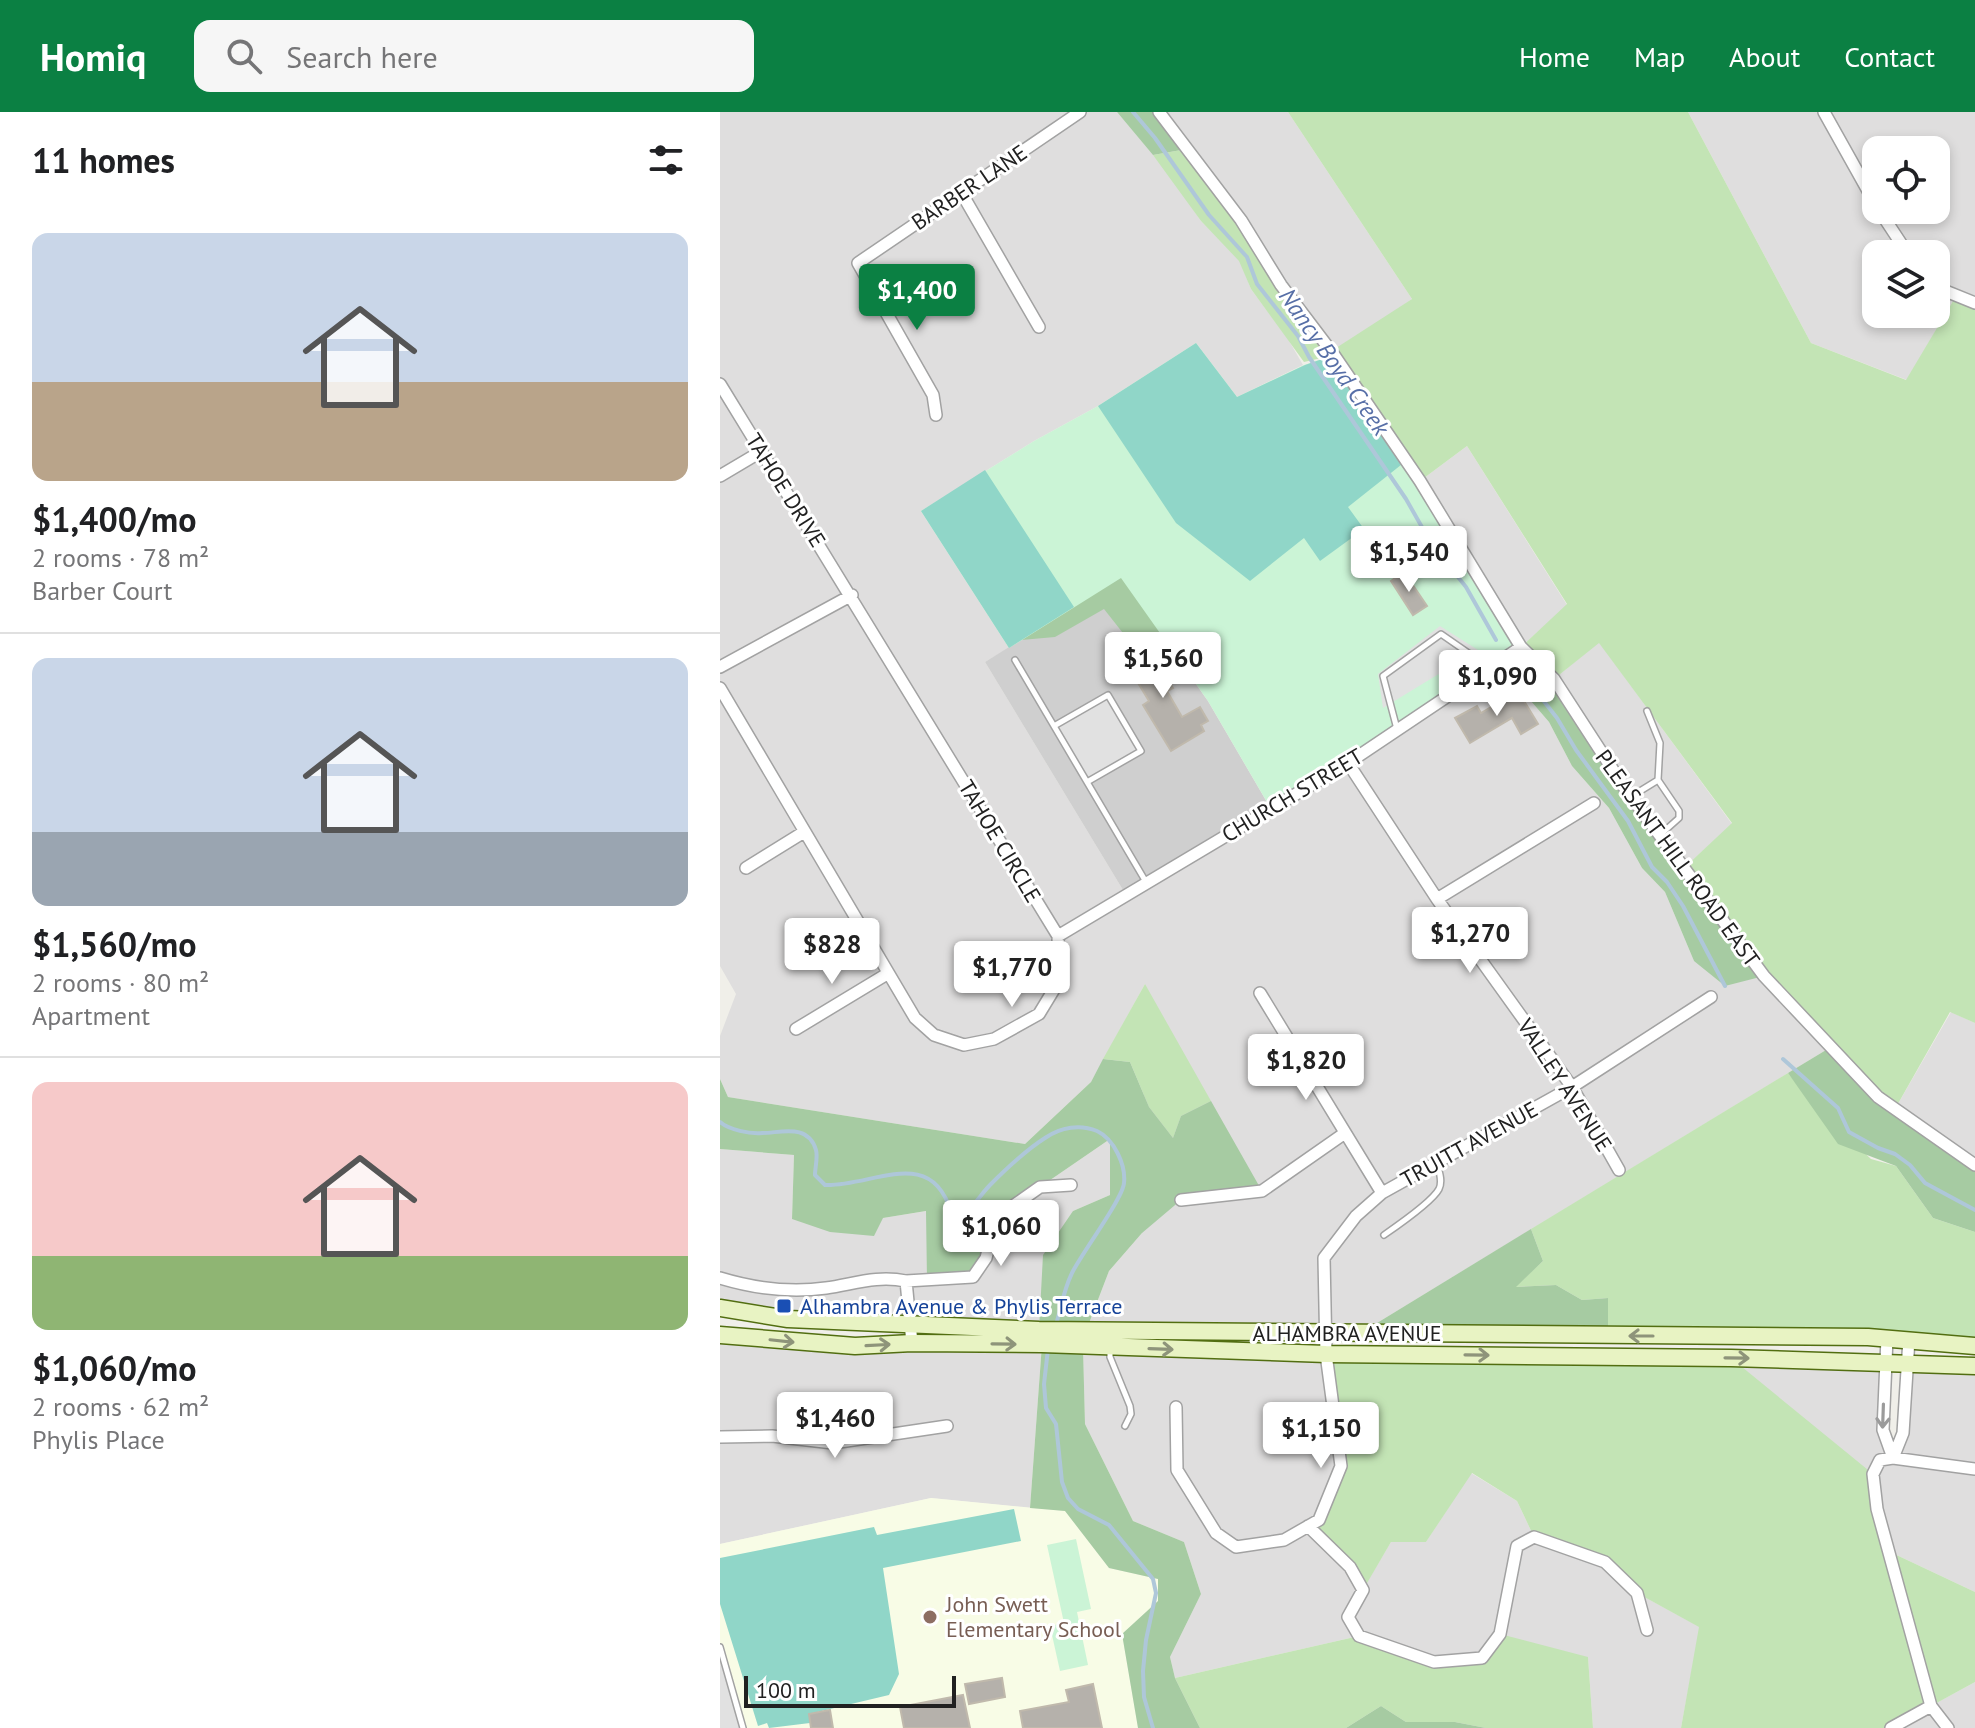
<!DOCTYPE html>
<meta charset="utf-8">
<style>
body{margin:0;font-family:"PT Sans",sans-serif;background:#f6f6f6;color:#202124;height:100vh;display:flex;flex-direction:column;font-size:30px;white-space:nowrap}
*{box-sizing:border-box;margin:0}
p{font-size:26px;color:#757577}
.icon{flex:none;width:44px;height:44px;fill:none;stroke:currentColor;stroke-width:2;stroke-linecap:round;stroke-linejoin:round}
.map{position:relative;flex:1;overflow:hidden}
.side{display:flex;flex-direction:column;background:#fff;width:720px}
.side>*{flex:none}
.controls{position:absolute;left:1142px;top:24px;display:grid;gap:16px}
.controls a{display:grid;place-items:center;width:88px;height:88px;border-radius:16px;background:#fff;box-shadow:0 4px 12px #0003;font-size:40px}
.scale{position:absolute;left:24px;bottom:20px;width:212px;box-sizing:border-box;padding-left:8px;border:4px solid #212121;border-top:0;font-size:22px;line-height:28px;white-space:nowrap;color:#212121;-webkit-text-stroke:6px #fff;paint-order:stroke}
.price{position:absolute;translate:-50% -68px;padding:0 18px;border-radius:8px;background:#fff;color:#222;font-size:26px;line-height:52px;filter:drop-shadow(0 2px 4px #0008)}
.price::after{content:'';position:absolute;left:50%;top:48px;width:24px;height:18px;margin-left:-12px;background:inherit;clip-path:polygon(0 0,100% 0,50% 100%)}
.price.active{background:#0b8043;color:#fff}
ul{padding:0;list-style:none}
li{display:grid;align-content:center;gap:16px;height:424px;padding:0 32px}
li+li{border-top:2px solid #e0e0e0}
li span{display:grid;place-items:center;height:248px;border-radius:16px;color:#555}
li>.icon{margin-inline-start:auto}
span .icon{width:144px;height:144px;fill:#fffc;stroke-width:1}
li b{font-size:34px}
h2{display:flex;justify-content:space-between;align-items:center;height:96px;padding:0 32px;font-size:34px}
header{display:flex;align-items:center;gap:48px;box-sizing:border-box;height:112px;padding:0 40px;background:#0b8043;color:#fff}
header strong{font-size:38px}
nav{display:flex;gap:44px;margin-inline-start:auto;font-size:28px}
.search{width:560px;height:72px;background:#f6f6f6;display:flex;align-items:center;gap:20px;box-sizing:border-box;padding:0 28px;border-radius:16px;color:#757577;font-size:30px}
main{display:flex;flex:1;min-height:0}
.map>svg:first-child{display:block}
.residential{fill:#dfdede;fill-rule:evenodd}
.education{fill:#f8fce6}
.religious{fill:#cfcfcf}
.grass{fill:#c3e4b5}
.forest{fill:#a6cba2}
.park{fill:#cbf4d6}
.pitch{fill:#90d6c8}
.parking{fill:#e1e1e1}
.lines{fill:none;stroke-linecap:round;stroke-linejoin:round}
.stream{stroke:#aec7d9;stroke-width:4}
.building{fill:#b5b1ab;stroke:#c0b9ac;stroke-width:2}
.service-casing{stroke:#a2a2a2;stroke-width:8}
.minor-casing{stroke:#a2a2a2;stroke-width:14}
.secondary-casing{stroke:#526e11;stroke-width:19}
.service{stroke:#fff;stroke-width:5}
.minor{stroke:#fff;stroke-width:11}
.secondary{stroke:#e8f3c3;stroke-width:16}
.oneway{stroke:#8e947a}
.oneway2{stroke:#9b9b9b}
.transit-dot{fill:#1a4fb4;stroke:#fff;stroke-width:3}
.education-dot{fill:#8d6e63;stroke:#fff;stroke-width:3}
.labels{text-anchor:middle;stroke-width:6;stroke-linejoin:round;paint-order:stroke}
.street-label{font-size:22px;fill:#212121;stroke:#fff}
.transit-label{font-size:22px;fill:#164399;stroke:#fff;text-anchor:start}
.education-label{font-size:22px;fill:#785e54;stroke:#fff;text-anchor:start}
.water-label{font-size:24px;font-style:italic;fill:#576fa7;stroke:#fff}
</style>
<header>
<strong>Homiq</strong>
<div class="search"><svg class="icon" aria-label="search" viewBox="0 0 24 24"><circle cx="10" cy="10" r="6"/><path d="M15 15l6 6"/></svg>Search here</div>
<nav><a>Home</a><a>Map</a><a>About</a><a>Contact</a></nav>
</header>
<main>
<section class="side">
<h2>11 homes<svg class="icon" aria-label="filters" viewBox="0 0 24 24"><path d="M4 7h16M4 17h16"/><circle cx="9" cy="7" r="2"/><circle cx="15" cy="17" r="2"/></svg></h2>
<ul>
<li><span style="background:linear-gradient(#c9d6e8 60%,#b9a48a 0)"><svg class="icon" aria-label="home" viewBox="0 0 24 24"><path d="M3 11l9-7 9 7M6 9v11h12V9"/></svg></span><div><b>$1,400/mo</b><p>2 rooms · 78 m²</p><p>Barber Court</p></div></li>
<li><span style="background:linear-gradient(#c9d6e8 70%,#9aa5b1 0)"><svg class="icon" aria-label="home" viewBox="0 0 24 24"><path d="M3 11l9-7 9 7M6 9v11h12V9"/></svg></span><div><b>$1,560/mo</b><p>2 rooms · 80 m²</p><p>Apartment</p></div></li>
<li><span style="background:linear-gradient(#f6c9c9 70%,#8fb573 0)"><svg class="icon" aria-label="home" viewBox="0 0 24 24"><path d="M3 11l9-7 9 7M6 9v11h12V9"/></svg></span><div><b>$1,060/mo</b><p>2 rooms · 62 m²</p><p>Phylis Place</p></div></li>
</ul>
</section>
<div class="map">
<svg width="1255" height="1616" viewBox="0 0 1255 1616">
<rect width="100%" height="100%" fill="#f0efe9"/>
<path class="residential" d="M0,0H397L446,58L481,109L520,149L531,177L568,227L583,253L517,285L476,231L378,294L314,329L201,399L289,536L265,550L406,783L778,551L829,610L852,654L889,696L922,756L945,780L974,849L1044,864L1111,935L639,1222L366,1219L389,1159L422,1121L425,872L371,970L305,1032L8,985L0,967V924L16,882L0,854Z
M439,0H568L692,187L614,243L610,231L596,210Z
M968,0H1255V191L1236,184L1187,268L1091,231ZM1156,38H1216V98H1156ZM1156,142H1216V202H1156Z
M747,334L847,493L801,535L700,369Z
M879,530L1012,712L964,756L834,567Z
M1231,900L1255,911V1053L1175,997Z
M390,1027V1083L353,1099L319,1218L0,1196V1037L74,1043L72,1107L163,1106L207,1099V1167L273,1118L320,1075Z
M0,1223L322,1232L310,1396L211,1386L0,1432Z
M363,1235L606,1242L643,1477L671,1430H706L751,1361L797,1389L814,1425L885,1450L917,1481L980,1515L961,1616H873L868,1545L762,1546L714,1550L639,1524L455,1566L450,1545L481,1482L464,1430L413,1409L365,1312Z
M1011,1246L1165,1249L1163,1318L1174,1345L1188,1250L1255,1254V1480L1168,1439Z
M1255,1570V1616H1171L1211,1594Z"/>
<path class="education" d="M211,1386L345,1399L389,1456L438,1467V1489L402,1522L418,1616H0V1432Z"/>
<path class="religious" d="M401,466L488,589L551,697L406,783L265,550Z"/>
<path class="grass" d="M568,0H968L1091,231L1186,268L1236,184L1255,191V911L1230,900L1175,997L1044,864L964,756L1012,711L879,531L834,567L801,535L847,492L747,334L700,369L614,243L584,250L531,177L519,149L481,109L433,43L467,37C482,57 498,77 512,97C536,132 576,228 613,243L616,236L692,187Z
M425,872L491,989L461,1004L453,1026L429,995L410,950L383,947Z
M1068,961L1090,989L1151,1047L1176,1054L1213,1106L1255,1120V1234L888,1223V1186L862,1188L836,1173L795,1175L823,1149L811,1117Z
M606,1242L1011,1246L1153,1362L1168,1439L1255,1480V1570L1171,1616H961L979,1515L917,1481L885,1450L814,1425L797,1389L752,1361L706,1430H671L643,1478L588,1414L599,1408L621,1354Z
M780,1522L868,1545L873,1616H766L735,1610H686L661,1594L626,1616H480L455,1566L639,1524L714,1550L762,1546Z"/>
<path class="forest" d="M397,0H439L467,37L433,43Z
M300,356L801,535L834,567L1044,864L1005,874L974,849L945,780L922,756L889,696L852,654L829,610L778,551L443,525L410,530L384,497L335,525L301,528L353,494Z
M1111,935L1158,985L1255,1053V1120L1213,1106L1176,1054L1118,1032L1068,961Z
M383,947L410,950L429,995L453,1026L461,1004L491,989L542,1079L461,1088L422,1121L389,1159L366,1219L319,1218L323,1143L353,1099L390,1083V1027L320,1075L273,1118L253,1165L207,1168L206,1099L163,1106L154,1124L110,1120L72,1107L74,1043L0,1037V967L8,985L305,1032L371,970Z
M811,1117L823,1149L796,1175L836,1173L862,1188L888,1186V1223L639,1222Z
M322,1232L363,1235L365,1312L413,1409L464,1430L481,1482L450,1545L455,1566L480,1616H418L402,1522L438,1489V1467L389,1456L345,1399L310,1396Z
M661,1594L686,1610H735L766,1616H590H626Z"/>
<path class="park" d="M476,231L517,285L584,253L614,243L801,535L551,697L488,589L401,466L289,536L201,399L314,329L378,294Z
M356,1427L371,1497L357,1500L368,1553L340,1559L330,1514L344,1511L327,1433Z"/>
<path class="pitch" d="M476,231L517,285L585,253L614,243L686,349L628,395L644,417L600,449L584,426L530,469L456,411L378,294Z
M265,358L354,495L289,536L201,399Z
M294,1397L301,1429L163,1456L179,1562L169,1583L89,1602L90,1611L49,1616L47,1611L38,1614L0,1492V1446L154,1415L157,1423Z"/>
<path class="parking" d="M720,514L758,538L663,596L658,562Z
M388,583L421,639L367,670L334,614Z
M0,1535L23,1616H0Z"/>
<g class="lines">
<path class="stream" d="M413,0L435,26L489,103L527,145L537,172L578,224L589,245L686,387L711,431L746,475L776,528
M800,559L837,606L856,638L908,709L932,755L947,770L963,794L1005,874
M1063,947L1118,996L1129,1020L1158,1036L1175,1042L1190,1053L1205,1071L1255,1098
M0,1010C9,1018 30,1022 42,1021C61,1021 88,1011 96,1038C98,1045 95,1056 95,1063L105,1073C152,1075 211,1032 231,1100L240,1103C253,1097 260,1083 270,1073C286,1057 306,1038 325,1026C341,1015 360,1012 377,1019C394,1027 406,1053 404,1071C403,1086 362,1141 352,1161C344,1177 341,1195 336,1213
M328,1237L324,1272L326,1296L336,1312L342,1370L348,1386L358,1397L389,1413L433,1467L436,1481L426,1528L423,1559L424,1585L433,1616"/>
</g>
<path class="building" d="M684,460L707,494L693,503L671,469Z
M427,532L453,576L447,579L462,605L480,595L488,609L481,613L484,619L451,639L423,593L429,589L403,546Z
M798,579L818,612L801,622L792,606L750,631L735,606L757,594L761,601Z
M282,1566L285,1585L249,1592L245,1572Z
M373,1572L382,1616H303L300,1599L349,1590L346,1578Z
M243,1583L250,1616H184L180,1595Z
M110,1598L113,1616H91L89,1602Z"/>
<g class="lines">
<g class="service-casing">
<path id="service" d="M295,548L426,770
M927,599L940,631L938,668
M334,614L388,583L421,639L367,670
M677,617L663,564L721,522L770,556
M912,684L938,668L959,699V706L940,723
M664,1123C677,1114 712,1090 719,1077C723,1069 719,1059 717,1052
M390,1236V1245L410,1294L411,1302L405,1314
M0,1535L23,1616"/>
</g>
<g class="minor-casing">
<path id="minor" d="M439,0L521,108L561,173L614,243L700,369L801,535L834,567L904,675L1044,864L1158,985L1255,1053
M1104,0L1156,93
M241,80L319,215
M1159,98L1188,142
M1216,173L1223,178L1255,191
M0,272L338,824L339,869L319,902L274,927L244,933L214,923L195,906L0,576
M216,303L213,283L138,151L360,0
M0,364L42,339
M0,555L132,483
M628,651L717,787L852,975L899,1058
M26,756L84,720
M717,787L874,691
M338,824L628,651L801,535
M540,881L662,1081
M76,917L167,862
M461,1088L542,1079L625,1021
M0,1166C33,1176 70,1181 106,1176C134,1172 157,1163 186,1169L192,1231
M186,1169L253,1165L266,1146L273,1118L293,1094L320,1075L351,1073
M1167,1226L1163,1318L1173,1346L1183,1321L1189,1227
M456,1295L457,1358L496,1421L516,1435L564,1428L599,1408L621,1354L606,1242L604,1146L636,1104L662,1081L852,975L991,885
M0,1325L52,1324L113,1331L227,1314
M588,1414L630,1455L643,1478L628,1505L639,1524L714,1550L762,1546L780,1522L797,1434L814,1425L885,1450L917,1481L927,1518
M1171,1616L1211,1594
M1228,1616L1211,1594L1157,1397L1153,1362L1160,1348L1173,1346L1255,1357"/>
</g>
<g class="secondary-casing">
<path id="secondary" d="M0,1196L68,1207L319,1218L1148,1225L1255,1234
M0,1223L135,1234L192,1231L322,1232L606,1242L1011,1246L1255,1254"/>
</g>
<use href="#service" class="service"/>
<use href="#minor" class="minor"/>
<use href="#secondary" class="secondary"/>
</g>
<defs><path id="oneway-shaft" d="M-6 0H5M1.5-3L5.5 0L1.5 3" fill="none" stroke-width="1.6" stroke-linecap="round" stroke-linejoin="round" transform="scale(2)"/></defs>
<g class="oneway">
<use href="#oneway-shaft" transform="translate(921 1224) rotate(-180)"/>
<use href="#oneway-shaft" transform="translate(62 1229) rotate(6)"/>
<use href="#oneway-shaft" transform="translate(284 1232) rotate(1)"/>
<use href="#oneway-shaft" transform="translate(158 1233) rotate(-3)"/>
<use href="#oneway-shaft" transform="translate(441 1237) rotate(2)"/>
<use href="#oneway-shaft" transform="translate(757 1243) rotate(1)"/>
<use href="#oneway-shaft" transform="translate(1017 1246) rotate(1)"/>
</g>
<use class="oneway2" href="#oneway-shaft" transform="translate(1163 1304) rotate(92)"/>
<rect class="transit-dot" x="56" y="1186" width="16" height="16" rx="4"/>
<circle class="education-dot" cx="210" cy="1505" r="8"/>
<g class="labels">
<g class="street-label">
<text transform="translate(249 75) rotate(-34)" y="8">BARBER LANE</text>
<text transform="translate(66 378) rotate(58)" y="8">TAHOE DRIVE</text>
<text transform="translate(572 683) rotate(-31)" y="8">CHURCH STREET</text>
<text transform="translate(280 729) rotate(59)" y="8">TAHOE CIRCLE</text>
<text transform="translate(958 746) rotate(54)" y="8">PLEASANT HILL ROAD EAST</text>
<text transform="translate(845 973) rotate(57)" y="8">VALLEY AVENUE</text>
<text transform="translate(749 1032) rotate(-29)" y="8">TRUITT AVENUE</text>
<text x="627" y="1229">ALHAMBRA AVENUE</text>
</g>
<g class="transit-label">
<text x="80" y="1202">Alhambra Avenue &amp; Phylis Terrace</text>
</g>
<g class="education-label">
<text x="226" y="1500">John Swett<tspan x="226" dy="25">Elementary School</tspan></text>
</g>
<g class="water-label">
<text transform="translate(614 250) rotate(55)" y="8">Nancy Boyd Creek</text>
</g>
</g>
</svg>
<div class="controls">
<a><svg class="icon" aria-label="locate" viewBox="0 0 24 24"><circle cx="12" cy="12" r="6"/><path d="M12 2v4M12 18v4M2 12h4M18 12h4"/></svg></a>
<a><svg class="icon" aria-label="layers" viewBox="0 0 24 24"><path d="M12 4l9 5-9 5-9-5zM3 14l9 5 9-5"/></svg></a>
</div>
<div class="scale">100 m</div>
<b class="price active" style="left:197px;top:220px">$1,400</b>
<b class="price" style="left:689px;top:482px">$1,540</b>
<b class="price" style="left:443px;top:588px">$1,560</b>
<b class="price" style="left:777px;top:606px">$1,090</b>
<b class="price" style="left:750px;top:863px">$1,270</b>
<b class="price" style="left:112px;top:874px">$828</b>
<b class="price" style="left:292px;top:897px">$1,770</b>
<b class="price" style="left:586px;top:990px">$1,820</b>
<b class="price" style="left:281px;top:1156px">$1,060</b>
<b class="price" style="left:115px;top:1348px">$1,460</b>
<b class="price" style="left:601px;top:1358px">$1,150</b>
</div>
</main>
